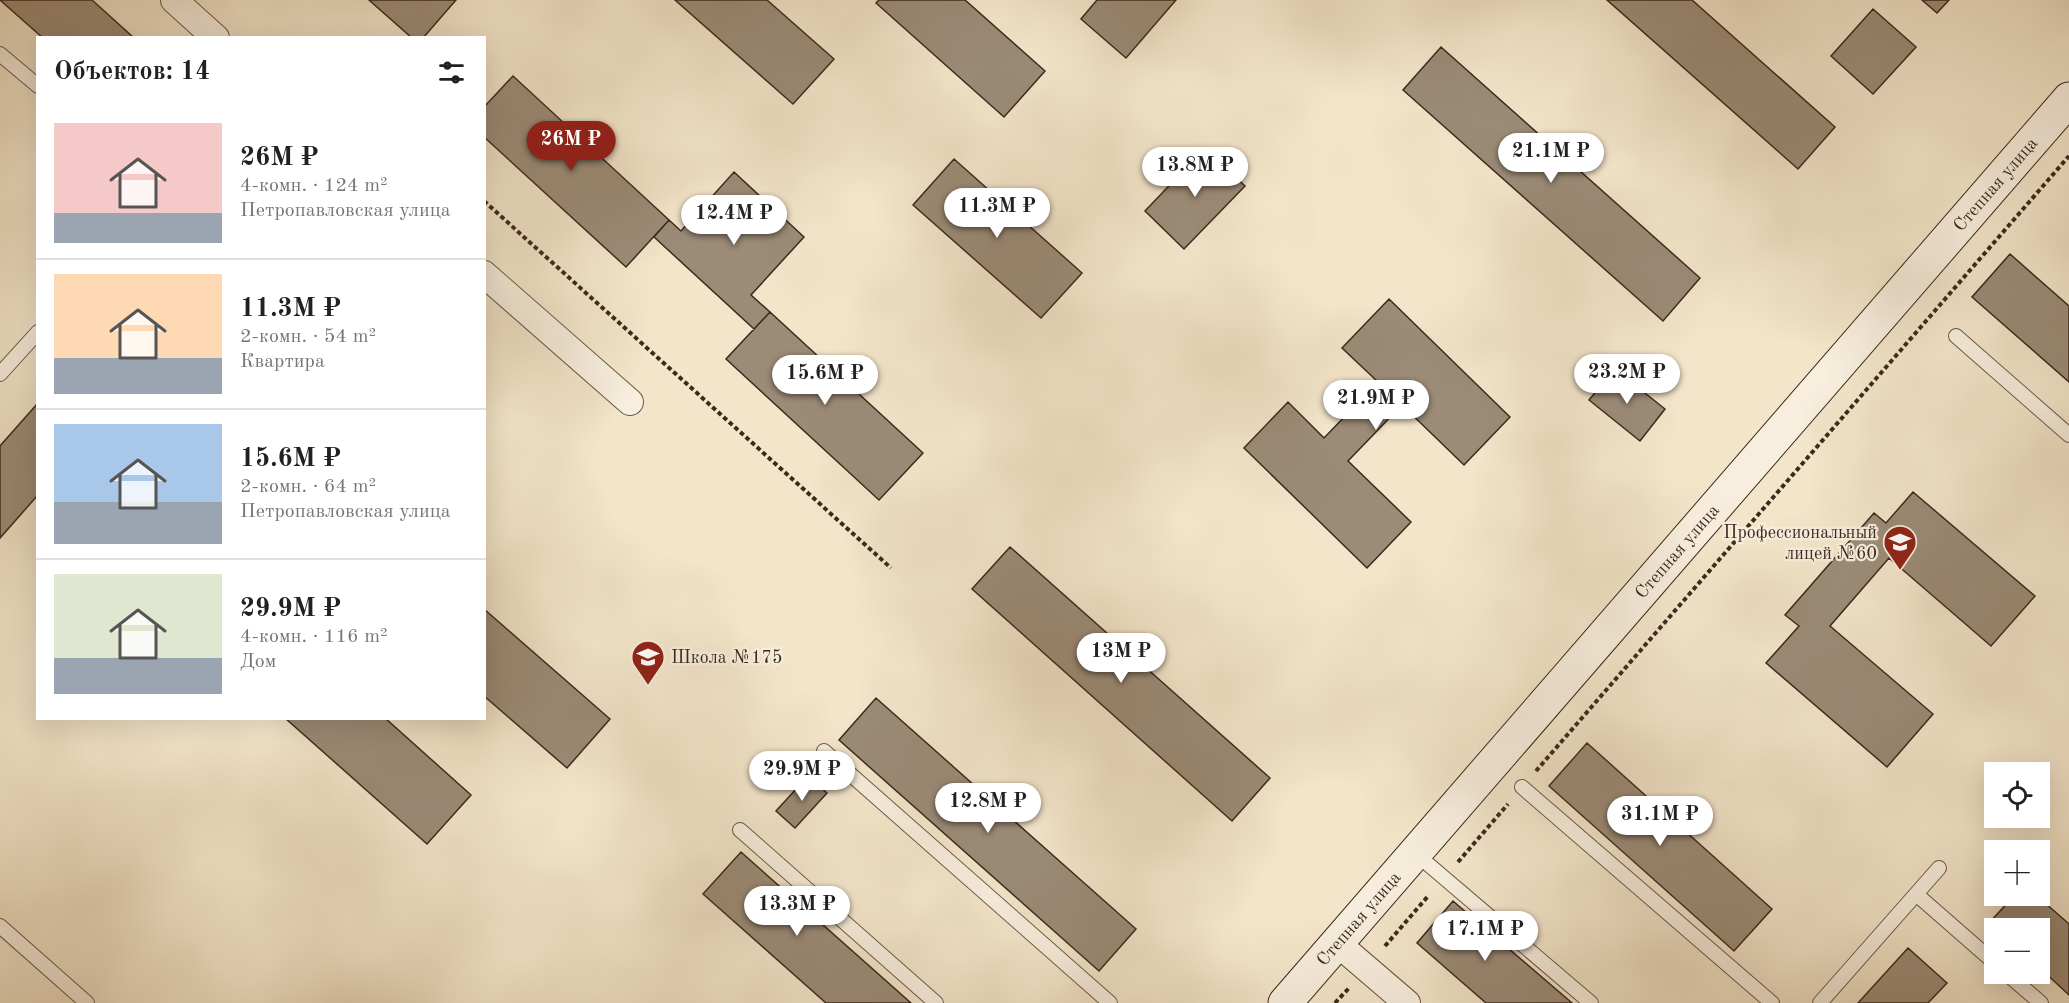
<!DOCTYPE html>
<html lang="ru">
<meta charset="utf-8">
<style>
body{margin:0;font-family:"Old Standard TT",serif;background:#f2f2f2;color:#202124;height:100vh;display:flex;flex-direction:column;font-size:22px;white-space:nowrap}
*{box-sizing:border-box;margin:0}
p{font-size:20px;color:#757577}
.icon{flex:none;width:33px;height:33px;fill:none;stroke:currentColor;stroke-width:2;stroke-linecap:round;stroke-linejoin:round}
.map{position:relative;flex:1;overflow:hidden}
.drawer{position:absolute;left:36px;top:36px;width:450px;height:684px;display:flex;flex-direction:column;background:#fff;border-radius:0px;box-shadow:0 6px 24px #0002}
.drawer>*{flex:none}
.buttons{position:absolute;left:1984px;top:762px;display:grid;gap:12px}
.buttons a{display:grid;place-items:center;width:66px;height:66px;border-radius:0px;background:#fff;box-shadow:0 6px 24px #0002;font-size:30px}
.price{position:absolute;translate:-50% -51px;padding:0 14px;border-radius:21px;background:#fff;color:#222;font-size:20px;line-height:39px;filter:drop-shadow(0 2px 3px #0008)}
.price::after{content:'';position:absolute;left:50%;top:36px;width:18px;height:14px;margin-left:-9px;background:inherit;clip-path:polygon(0 0,100% 0,50% 100%)}
.price.active{background:#8f2418;color:#fff}
ul{padding:0;list-style:none}
li{display:flex;align-items:center;gap:18px;height:150px;padding:0 18px}
li+li{border-top:2px solid #e0e0e0}
li span{display:grid;place-items:center;flex:none;width:168px;height:120px;border-radius:0px;color:#555}
li>.icon{margin-inline-start:auto}
span .icon{width:72px;height:72px;fill:#fffc;stroke-width:1}
li b{font-size:26px}
h2{display:flex;justify-content:space-between;align-items:center;height:72px;padding:0 18px;font-size:26px}
.map>svg:first-child{display:block}
.building{fill:#9b8b77;stroke:#3c291d;stroke-width:1.5}
.lines{fill:none;stroke-linecap:round;stroke-linejoin:round}
.lane-casing{stroke:#6a5848;stroke-width:16}
.street-casing{stroke:#6a5848;stroke-width:28}
.secondary-casing{stroke:#3c291d;stroke-width:35}
.path{stroke:#3c291d;stroke-width:4;stroke-dasharray:4.5 3;stroke-linecap:butt}
.lane{stroke:#f7eedd;stroke-width:14}
.street{stroke:#f7eedd;stroke-width:26}
.secondary{stroke:#f7eedd;stroke-width:33}
.labels{text-anchor:middle;stroke-width:4.5;stroke-linejoin:round;paint-order:stroke}
.street-label{font-size:18px;fill:#3c291d;stroke:#f7eedd}
.poi-label{font-size:18px;fill:#3c291d;stroke:#f7eedd;text-anchor:end}
</style>
<div class="map">
<svg width="2069" height="1003" viewBox="0 0 2069 1003">
<rect width="100%" height="100%" fill="#f3e5ca"/>
<filter id="stains"><feTurbulence type="fractalNoise" baseFrequency=".00333" numOctaves="4"/><feColorMatrix values="0 0 0 0 .2 0 0 0 0 .09 0 0 0 0 .02 0 0 0 .5 -.17"/></filter>
<radialGradient id="worn" r=".72"><stop offset=".6" stop-color="#630" stop-opacity="0"/><stop offset="1" stop-color="#630" stop-opacity=".3"/></radialGradient>
<path class="building" d="M0,0H92L134,38H43Z
M369,0H456L423,38H412Z
M675,0H767L834,59L793,104Z
M879,0H965L1045,71L1004,117L876,3Z
M1097,0H1176L1126,58L1081,19Z
M1607,0H1692L1835,127L1798,169Z
M1922,0H1949L1937,13Z
M1873,9L1916,47L1873,94L1831,56Z
M1441,47L1700,278L1663,321L1403,90Z
M513,76L669,220L626,267L484,137V107Z
M1205,148L1245,186L1184,249L1145,211Z
M954,159L1082,273L1041,318L913,205Z
M734,172L804,237L751,295L770,312L754,329L654,237L669,220L681,231Z
M2010,254L2069,306V382L1972,297Z
M1389,299L1510,417L1464,465L1402,405L1348,461L1411,522L1367,568L1244,448L1288,402L1324,438L1378,382L1342,348Z
M770,312L923,453L879,500L726,359Z
M1615,369L1665,409L1640,441L1589,400Z
M38,403V495L0,538V446Z
M1913,492L2035,596L1991,646L1889,558L1830,626L1933,714L1887,767L1766,663L1799,626L1785,615L1874,513L1886,523Z
M1010,547L1270,778L1232,821L972,589Z
M484,609L610,719L567,768L484,696Z
M876,698L1136,929L1099,971L839,740Z
M285,718H385L471,795L427,844Z
M1587,743L1772,909L1734,951L1549,786Z
M808,776L827,793L795,828L776,811Z
M741,852L911,1003H826L703,894Z
M2014,896H2037L2069,924V995L2040,968V928H1996L1989,923Z
M1453,901L1572,1003H1486L1417,943Z
M1908,948L1947,983L1928,1003H1858Z"/>
<g class="lines">
<g class="lane-casing">
<path id="lane" d="M0,54L38,86
M1956,336L2069,435
M0,374L38,332
M824,751L1110,1003
M1522,787L1772,1003
M740,830L936,1003
M1415,853L1591,1003
M1916,894L1995,963
M0,926L87,1003
M2007,974L2041,1003
M1820,1003L1939,868"/>
</g>
<g class="street-casing">
<path id="street" d="M174,0L216,38
M484,274L630,402
M1337,943L1407,1003"/>
</g>
<g class="secondary-casing">
<g id="secondary">
<path id="s1" d="M1285,1003L2069,99"/>
</g>
</g>
<path class="path" d="M484,201L891,568
M1536,771L2069,156
M1458,862L1508,804
M1385,946L1429,895
M1335,1003L1349,988"/>
<use href="#lane" class="lane"/>
<use href="#street" class="street"/>
<use href="#secondary" class="secondary"/>
</g>
<defs>
<g id="school-pin" transform="scale(1.725)"><path d="M0 17L-7.5 6A9.5 9.5 0 1 1 7.5 6Z" fill="#8f2418" stroke="#f7eedd"/><path d="M0-5L7-2L0 1L-7-2ZM-4 1L0 2.5L4 1V4Q0 6-4 4Z" fill="#fff"/></g>
</defs>
<g fill-rule="evenodd">
<use href="#school-pin" x="1900" y="542"/>
<use href="#school-pin" x="648" y="657"/>
</g>
<g class="labels">
<g class="street-label">
<text dy="6" stroke="none"><textPath href="#s1" startOffset="1084">Степная улица</textPath></text>
<text dy="6" stroke="none"><textPath href="#s1" startOffset="598">Степная улица</textPath></text>
<text dy="6" stroke="none"><textPath href="#s1" startOffset="112">Степная улица</textPath></text>
</g>
<g class="poi-label">
<text x="1877" y="538">Профессиональный<tspan x="1877" dy="21">лицей №60</tspan></text>
<text x="671" y="663" text-anchor="start">Школа №175</text>
</g>
</g>
<rect width="100%" height="100%" filter="url(#stains)"/>
<rect width="100%" height="100%" fill="url(#worn)"/>
</svg>
<div class="buttons">
<a><svg class="icon" aria-label="locate" viewBox="0 0 24 24"><circle cx="12" cy="12" r="6"/><path d="M12 2v4M12 18v4M2 12h4M18 12h4"/></svg></a>
<a>+</a>
<a>−</a>
</div>
<b class="price active" style="left:571px;top:172px">26M ₽</b>
<b class="price" style="left:1551px;top:184px">21.1M ₽</b>
<b class="price" style="left:1195px;top:198px">13.8M ₽</b>
<b class="price" style="left:997px;top:239px">11.3M ₽</b>
<b class="price" style="left:734px;top:246px">12.4M ₽</b>
<b class="price" style="left:1627px;top:405px">23.2M ₽</b>
<b class="price" style="left:825px;top:406px">15.6M ₽</b>
<b class="price" style="left:1376px;top:431px">21.9M ₽</b>
<b class="price" style="left:1121px;top:684px">13M ₽</b>
<b class="price" style="left:802px;top:802px">29.9M ₽</b>
<b class="price" style="left:988px;top:834px">12.8M ₽</b>
<b class="price" style="left:1660px;top:847px">31.1M ₽</b>
<b class="price" style="left:797px;top:937px">13.3M ₽</b>
<b class="price" style="left:1485px;top:962px">17.1M ₽</b>
<section class="drawer">
<h2>Объектов: 14<svg class="icon" aria-label="filters" viewBox="0 0 24 24"><path d="M4 7h16M4 17h16"/><circle cx="9" cy="7" r="2"/><circle cx="15" cy="17" r="2"/></svg></h2>
<ul>
<li><span style="background:linear-gradient(#f6c9c9 75%,#9aa5b1 0)"><svg class="icon" aria-label="home" viewBox="0 0 24 24"><path d="M3 11l9-7 9 7M6 9v11h12V9"/></svg></span><div><b>26M ₽</b><p>4-комн. · 124 m²</p><p>Петропавловская улица</p></div></li>
<li><span style="background:linear-gradient(#ffd9b3 70%,#9aa5b1 0)"><svg class="icon" aria-label="home" viewBox="0 0 24 24"><path d="M3 11l9-7 9 7M6 9v11h12V9"/></svg></span><div><b>11.3M ₽</b><p>2-комн. · 54 m²</p><p>Квартира</p></div></li>
<li><span style="background:linear-gradient(#a9c7e8 65%,#9aa5b1 0)"><svg class="icon" aria-label="home" viewBox="0 0 24 24"><path d="M3 11l9-7 9 7M6 9v11h12V9"/></svg></span><div><b>15.6M ₽</b><p>2-комн. · 64 m²</p><p>Петропавловская улица</p></div></li>
<li><span style="background:linear-gradient(#dfe7d0 70%,#9aa5b1 0)"><svg class="icon" aria-label="home" viewBox="0 0 24 24"><path d="M3 11l9-7 9 7M6 9v11h12V9"/></svg></span><div><b>29.9M ₽</b><p>4-комн. · 116 m²</p><p>Дом</p></div></li>
</ul>
</section>
</div>
